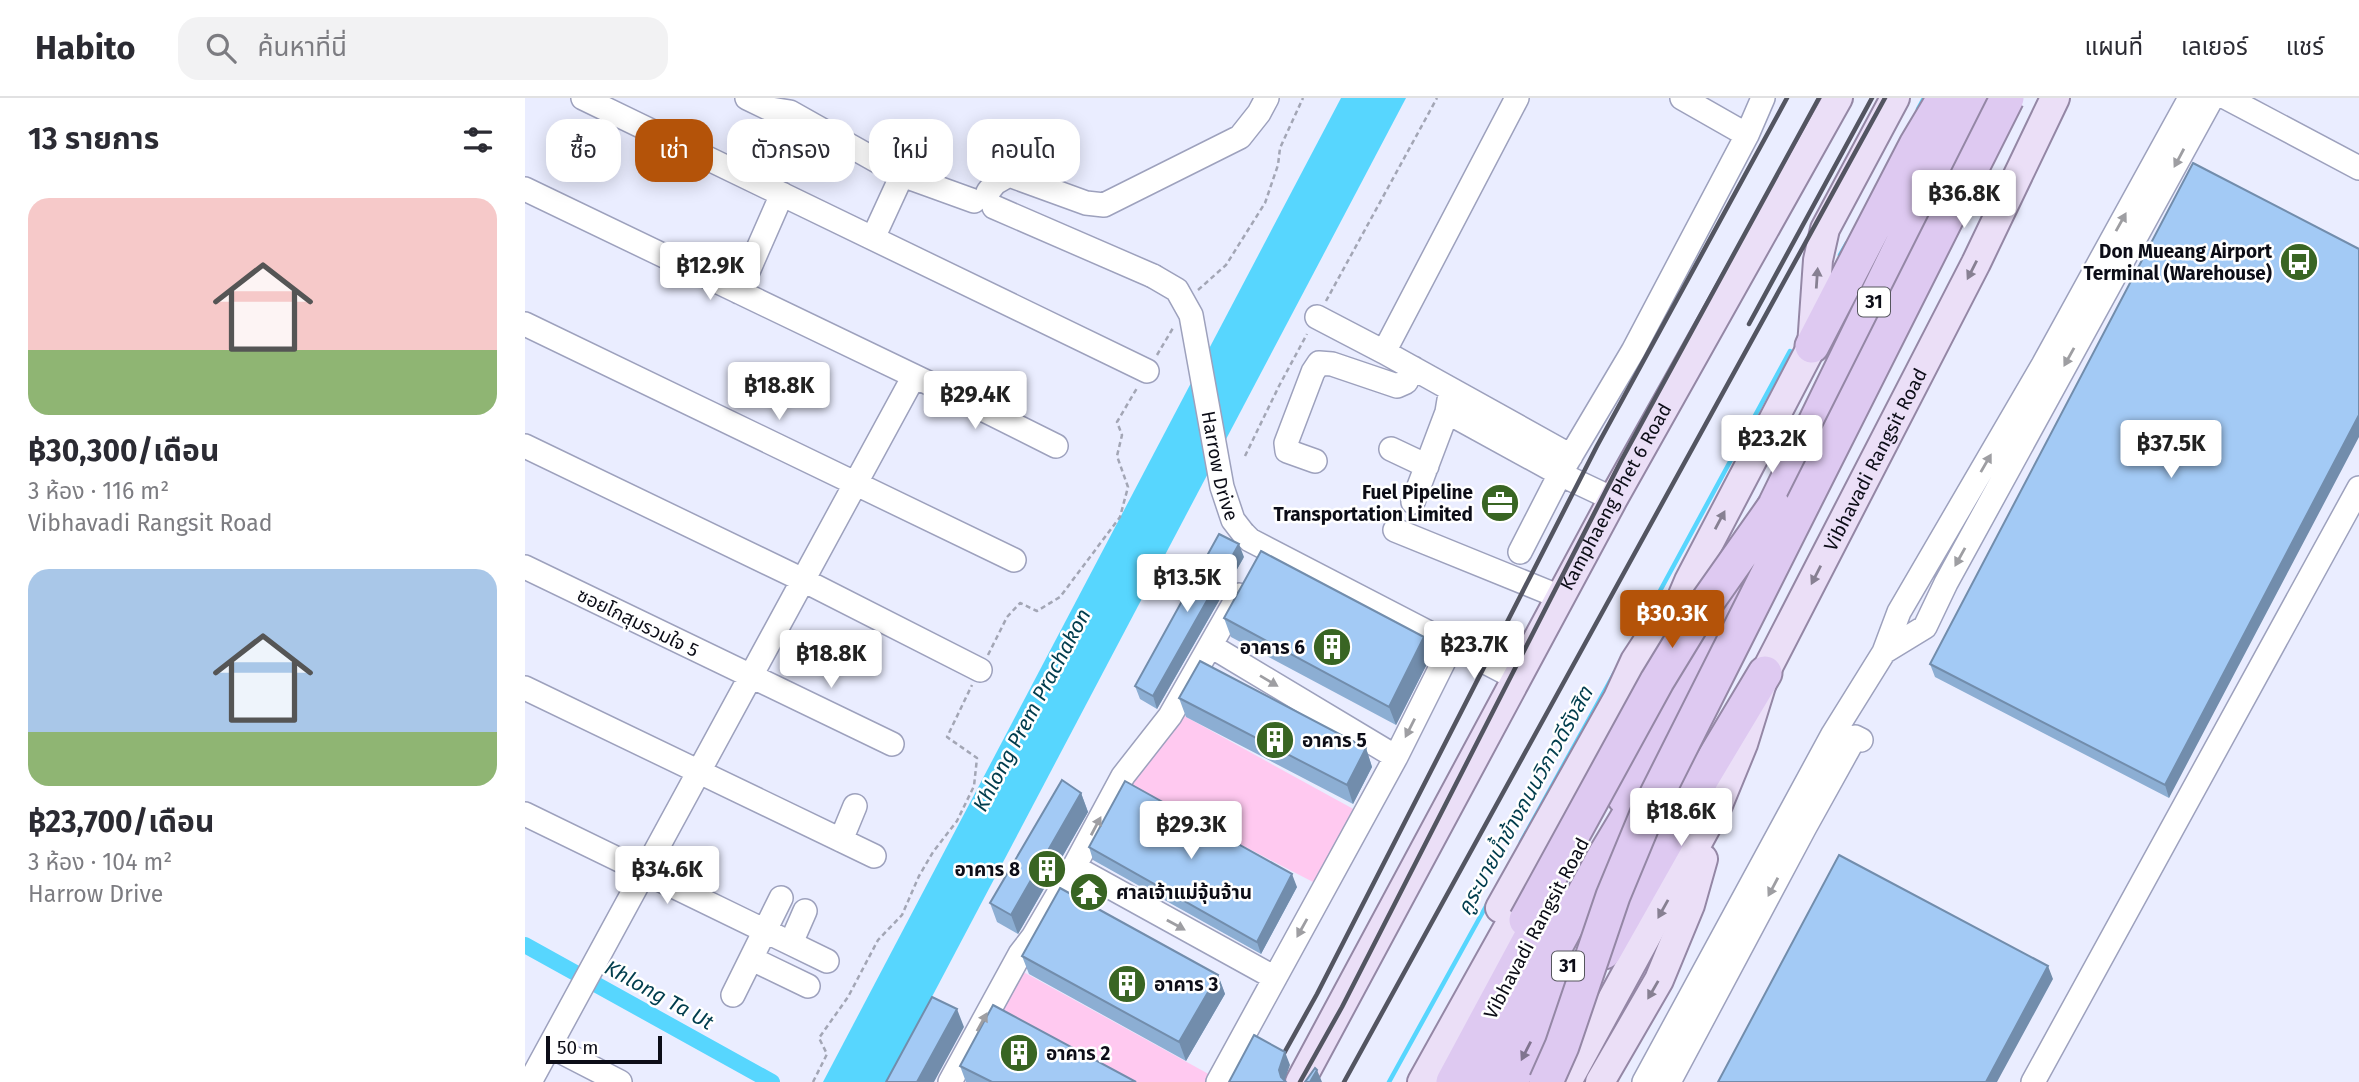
<!DOCTYPE html>
<html lang="th">
<meta charset="utf-8">
<style>
body{margin:0;font-family:"Fira Sans","Noto Sans Thai",sans-serif;background:#f2f2f3;color:#2b2b33;height:100vh;display:flex;flex-direction:column;font-size:26px;white-space:nowrap}
*{box-sizing:border-box;margin:0}
p{font-size:23px;color:#7c7c81}
.icon{flex:none;width:38px;height:38px;fill:none;stroke:currentColor;stroke-width:2;stroke-linecap:round;stroke-linejoin:round}
.map{position:relative;flex:1;overflow:hidden}
.panel{display:flex;flex-direction:column;background:#fff;width:525px}
.panel>*{flex:none}
.banner{position:absolute;left:21px;top:21px;width:665px;height:63px;display:flex;gap:14px}
.scale{position:absolute;left:21px;bottom:18px;width:116px;box-sizing:border-box;padding-left:7px;border:4px solid #0c0d17;border-top:0;font-size:19px;line-height:24px;white-space:nowrap;color:#0c0d17;-webkit-text-stroke:5px #fff;paint-order:stroke}
.price{position:absolute;translate:-50% -60px;padding:0 16px;border-radius:7px;background:#fff;color:#222;font-size:23px;line-height:46px;filter:drop-shadow(0 2px 4px #0008)}
.price::after{content:'';position:absolute;left:50%;top:42px;width:21px;height:16px;margin-left:-10px;background:inherit;clip-path:polygon(0 0,100% 0,50% 100%)}
.price.active{background:#b45309;color:#fff}
ul{padding:0;list-style:none}
li{display:grid;align-content:center;gap:14px;height:371px;padding:0 28px}
li span{display:grid;place-items:center;height:217px;border-radius:21px;color:#555}
li>.icon{margin-inline-start:auto}
span .icon{width:126px;height:126px;fill:#fffc;stroke-width:1}
li b{font-size:30px}
h2{display:flex;justify-content:space-between;align-items:center;height:84px;padding:0 28px;font-size:30px}
.tag{padding:0 24px;border-radius:21px;background:#fff;box-shadow:0 4px 18px #0003;font-size:24px;line-height:63px}
.tag.active{background:#b45309;color:#fff}
header{display:flex;align-items:center;gap:42px;box-sizing:border-box;height:98px;padding:0 35px;background:#fff;border-bottom:2px solid #e1e1e2}
header strong{font-size:33px}
nav{display:flex;gap:38px;margin-inline-start:auto;font-size:24px}
.search{width:490px;height:63px;background:#f2f2f3;display:flex;align-items:center;gap:18px;box-sizing:border-box;padding:0 24px;border-radius:21px;color:#7c7c81;font-size:26px}
main{display:flex;flex:1;min-height:0}
.map>svg:first-child{display:block}
.green{fill:#ffc9f0}
.water{fill:#57d6fe}
.lines{fill:none;stroke-linecap:round;stroke-linejoin:round}
.stream{stroke:#57d6fe;stroke-width:4.5}
.canal{stroke:#57d6fe;stroke-width:16}
.minor-casing{stroke:#9da1bd;stroke-width:26}
.major-casing{stroke:#9487a5;stroke-width:32}
.highway-casing{stroke:#9487a5;stroke-width:37}
.path{stroke:#a3a6b5;stroke-width:2.5;stroke-dasharray:5 3.5;stroke-linecap:butt}
.minor{stroke:#fff;stroke-width:23}
.major{stroke:#ebdff7;stroke-width:28}
.highway{stroke:#dec9f1;stroke-width:33}
.rail{stroke:#535561;stroke-width:4.5}
.minor-bridge-casing{stroke:#9da1bd;stroke-width:26;stroke-linecap:butt}
.highway-bridge-casing{stroke:#9487a5;stroke-width:37;stroke-linecap:butt}
.minor-bridge{stroke:#fff;stroke-width:23}
.highway-bridge{stroke:#dec9f1;stroke-width:33}
.wall{fill:#8caed3}
.shaded-wall{fill:#728dac}
.building{fill:#a3caf5;stroke:#728dac;stroke-width:2}
.oneway{fill:#9e9ea2}
.oneway2{fill:#878092}
.oneway3{fill:#80748f}
.labels{text-anchor:middle;stroke-width:5;stroke-linejoin:round;paint-order:stroke}
.shield{fill:#fff;stroke:#55565d;stroke-width:2}
.shield-label{font-size:18px;font-weight:bold;fill:#0c0d17}
.poi-label{font-size:19px;font-weight:bold;fill:#0c0d17;stroke:#fff;text-anchor:end}
.street-label{font-size:19px;fill:#0c0d17;stroke:#fff}
.water-label{font-size:21px;font-style:italic;fill:#013d4d;stroke:#fff}
</style>
<header>
<strong>Habito</strong>
<div class="search"><svg class="icon" aria-label="search" viewBox="0 0 24 24"><circle cx="10" cy="10" r="6"/><path d="M15 15l6 6"/></svg>ค้นหาที่นี่</div>
<nav><a>แผนที่</a><a>เลเยอร์</a><a>แชร์</a></nav>
</header>
<main>
<section class="panel">
<h2>13 รายการ<svg class="icon" aria-label="filters" viewBox="0 0 24 24"><path d="M4 7h16M4 17h16"/><circle cx="9" cy="7" r="2"/><circle cx="15" cy="17" r="2"/></svg></h2>
<ul>
<li><span style="background:linear-gradient(#f6c9c9 70%,#8fb573 0)"><svg class="icon" aria-label="home" viewBox="0 0 24 24"><path d="M3 11l9-7 9 7M6 9v11h12V9"/></svg></span><div><b>฿30,300/เดือน</b><p>3 ห้อง · 116 m²</p><p>Vibhavadi Rangsit Road</p></div></li>
<li><span style="background:linear-gradient(#a9c7e8 75%,#8fb573 0)"><svg class="icon" aria-label="home" viewBox="0 0 24 24"><path d="M3 11l9-7 9 7M6 9v11h12V9"/></svg></span><div><b>฿23,700/เดือน</b><p>3 ห้อง · 104 m²</p><p>Harrow Drive</p></div></li>
</ul>
</section>
<div class="map">
<svg width="1834" height="984" viewBox="0 0 1834 984">
<rect width="100%" height="100%" fill="#eaedff"/>
<path class="green" d="M652,614L832,713L788,784L597,685Z
M493,871L689,979L687,984H605L472,911Z"/>
<path class="water" d="M816,0H881L362,984H298Z"/>
<g class="lines">
<path class="stream" d="M1393,11L1399,0
M1315,157L1322,145
M1110,539L1265,253
M996,744L1090,574
M864,984L965,801"/>
<path class="canal" d="M0,847L247,984"/>
<g class="minor-casing">
<path id="minor" d="M58,0L622,273
M222,0L245,11L265,14L377,77L449,103
M1157,0L1222,37
M1702,0L1834,70
M0,91L439,302L531,348
M463,94L470,85L484,77L561,105L579,107L715,39L734,15L742,0
M469,109L628,178
M348,140L377,77
M214,194L257,96
M792,219L859,254L1046,358
M0,226L489,462
M859,254L992,0
M922,314L1035,376L1088,401
M0,348L278,482L455,572
M866,351L902,368
M790,363L762,353L761,345L788,274L794,265L807,266L872,288L881,284L888,270
M888,404L922,314L924,302
M870,432L1035,499
M718,435L725,442L991,580
M995,454L1035,376L1108,253L1222,37L1238,0
M0,469L367,646
M686,548L871,659
M1359,554L1400,529L1421,485L1687,0
M0,590L349,758
M0,716L302,863
M316,742L330,708
M549,769L750,880
M266,845L280,813
M227,861L283,888
M208,897L256,800
M25,948L95,984
M5,984L389,278
M425,984L495,856L508,839L549,769L598,678L645,618L714,497
M693,984L871,659L927,547
M1119,984L1308,636L1359,554L1374,514L1518,267L1665,0
M1144,984L1280,729L1330,639L1336,642
M1508,984L1834,390"/>
</g>
<g class="major-casing">
<g id="major">
<path d="M1128,568L1164,483L1287,248L1293,162L1300,131L1370,0"/>
<path d="M975,810L1093,600L1110,563L1129,534"/>
<path id="s1" d="M775,984L1088,401L1313,0"/>
<path d="M897,984L1003,794"/>
<path id="s2" d="M1042,984L1193,707L1218,646L1240,575L1451,165L1530,0"/>
<path d="M1075,984L1134,882L1165,807L1178,761"/>
</g>
</g>
<g class="highway-casing">
<path id="highway" d="M1287,248L1391,47L1419,0
M1099,699L1249,409L1448,0
M1079,854L1179,677L1240,575
M928,984L1028,798
M957,984L1080,757L1125,682
M986,984L1030,895"/>
</g>
<path class="path" d="M673,192L701,167L740,105L753,67L755,50L778,0
M801,203L912,0
M632,257L648,230
M720,358L754,288L782,236
M463,557L482,519L495,505L512,513L535,499L595,419L603,389L592,358L597,337L592,324L612,290
M288,984L302,956L294,940L323,899L353,842L377,817L394,778L408,754L432,723L449,688L452,660L422,639L447,587"/>
<use href="#minor" class="minor"/>
<use href="#major" class="major"/>
<use href="#highway" class="highway"/>
<path class="rail" d="M1224,226L1347,0
M743,984L792,896L1072,348L1262,0
M775,984L817,909L1097,361L1294,0
M819,984L1360,0"/>
<g class="minor-bridge-casing">
<g id="minor-bridge">
<path id="s3" d="M628,178L652,192L666,217L697,389L708,422L718,435"/>
</g>
</g>
<g class="highway-bridge-casing">
<path id="highway-bridge" d="M1001,822L1132,583L1168,524L1249,409
M1021,984L1037,948L1088,798L1122,716L1482,0"/>
</g>
<use href="#minor-bridge" class="minor-bridge"/>
<use href="#highway-bridge" class="highway-bridge"/>
</g>
<path class="wall" d="M1834,151L1644,700L1410,579L1405,566Z
M719,459L632,611L615,601L610,588Z
M699,520L899,539L906,558L871,627L706,539Z
M654,600L841,650L847,669L828,706L661,619Z
M556,695L563,714L493,836L472,824L465,805Z
M564,749L772,789L736,856L568,762Z
M497,858L693,877L700,896L661,963L504,876Z
M435,968L611,984H441Z"/>
<path class="shaded-wall" d="M1834,317V339L1644,700L1640,687Z
M714,446L719,459L632,611L628,598Z
M899,539L906,558L871,627L864,609Z
M841,650L847,669L828,706L822,687Z
M556,695L563,714L493,836L486,817Z
M767,776L772,789L736,856L732,844Z
M1523,868L1528,881L1472,984H1461Z
M693,877L700,896L661,963L654,944Z
M432,911L439,929L409,984H392Z
M760,954L765,967L759,984H758L754,972Z
M792,972L797,984H785Z"/>
<path class="building" d="M1668,65L1834,151V317L1640,687L1405,566Z
M694,436L714,446L628,598L610,588Z
M736,453L899,539L864,609L699,520Z
M675,563L841,650L822,687L654,600Z
M537,682L556,695L486,817L465,805Z
M600,683L767,776L732,844L564,749Z
M1314,757L1523,868L1461,984H1193Z
M535,790L693,877L654,944L497,858Z
M407,899L432,911L392,984H361Z
M468,907L611,984H467L435,968Z
M729,937L760,954L754,972L756,979L761,984H704Z
M790,970L792,972L785,984H780Z"/>
<defs><path id="oneway-solid" d="M-6-.8H1V-3.2L6.5 0L1 3.2V.8H-6Z" transform="scale(1.75)"/></defs>
<g class="oneway">
<use href="#oneway-solid" transform="translate(1654 60) rotate(118)"/>
<use href="#oneway-solid" transform="translate(1596 124) rotate(-61)"/>
<use href="#oneway-solid" transform="translate(1544 259) rotate(119)"/>
<use href="#oneway-solid" transform="translate(1461 365) rotate(-60)"/>
<use href="#oneway-solid" transform="translate(1435 459) rotate(119)"/>
<use href="#oneway-solid" transform="translate(744 583) rotate(31)"/>
<use href="#oneway-solid" transform="translate(885 630) rotate(117)"/>
<use href="#oneway-solid" transform="translate(571 728) rotate(-62)"/>
<use href="#oneway-solid" transform="translate(1248 789) rotate(118)"/>
<use href="#oneway-solid" transform="translate(651 827) rotate(29)"/>
<use href="#oneway-solid" transform="translate(777 830) rotate(119)"/>
<use href="#oneway-solid" transform="translate(457 924) rotate(-61)"/>
</g>
<g class="oneway2">
<use href="#oneway-solid" transform="translate(1447 172) rotate(117)"/>
<use href="#oneway-solid" transform="translate(1292 180) rotate(-86)"/>
<use href="#oneway-solid" transform="translate(1195 422) rotate(-62)"/>
<use href="#oneway-solid" transform="translate(1291 477) rotate(117)"/>
<use href="#oneway-solid" transform="translate(1138 811) rotate(119)"/>
<use href="#oneway-solid" transform="translate(1128 892) rotate(120)"/>
</g>
<use class="oneway3" href="#oneway-solid" transform="translate(1001 953) rotate(117)"/>
<defs>
<g id="bus-disc" transform="scale(2.0125)"><circle r="9.5" fill="#396523" stroke="#fff"/><path d="M-5-6H5V4H4V6H2V4H-2V6H-4V4H-5ZM-3.5-4V0h7V-4ZM-3.5 1.2v1.5H-2V1.2ZM2 1.2v1.5H3.5V1.2Z" fill="#fff"/></g>
<g id="office-disc" transform="scale(2.0125)"><circle r="9.5" fill="#396523" stroke="#fff"/><path d="M-6-3h4V-5.5h4V-3h4V5H-6ZM-1-4.5V-3h2v-1.5ZM-6 0V1H6V0Z" fill="#fff"/></g>
<g id="building-disc" transform="scale(2.0125)"><circle r="9.5" fill="#396523" stroke="#fff"/><path d="M-4-6H4V6H1V3H-1V6H-4ZM-2.5-4.3h1.7v1.8h-1.7ZM.8-4.3h1.7v1.8H.8ZM-2.5-1h1.7V.8h-1.7ZM.8-1h1.7V.8H.8Z" fill="#fff"/></g>
<g id="temple-disc" transform="scale(2.0125)"><circle r="9.5" fill="#396523" stroke="#fff"/><path d="M0-6L5-2H3V0L6.5 2.5H4V6H1.5V3h-3V6H-4V2.5H-6.5L-3 0V-2H-5Z" fill="#fff"/></g>
</defs>
<g fill-rule="evenodd">
<use href="#bus-disc" x="1774" y="164"/>
<use href="#office-disc" x="975" y="405"/>
<use href="#building-disc" x="807" y="549"/>
<use href="#building-disc" x="750" y="642"/>
<use href="#building-disc" x="522" y="771"/>
<use href="#temple-disc" x="564" y="794"/>
<use href="#building-disc" x="602" y="886"/>
<use href="#building-disc" x="494" y="955"/>
</g>
<g class="labels">
<g class="shield">
<rect x="1333" y="189.5" width="32" height="29" rx="5"/>
<rect x="1027" y="853.5" width="32" height="29" rx="5"/>
</g>
<g class="shield-label">
<text x="1349" y="210">31</text>
<text x="1043" y="874">31</text>
</g>
<g class="poi-label">
<text x="1747" y="160">Don Mueang Airport<tspan x="1747" dy="22">Terminal (Warehouse)</tspan></text>
<text x="948" y="401">Fuel Pipeline<tspan x="948" dy="22">Transportation Limited</tspan></text>
<text x="780" y="556">อาคาร 6</text>
<text x="777" y="649" text-anchor="start">อาคาร 5</text>
<text x="495" y="778">อาคาร 8</text>
<text x="591" y="801" text-anchor="start">ศาลเจ้าแม่จุ้นจ้าน</text>
<text x="629" y="893" text-anchor="start">อาคาร 3</text>
<text x="521" y="962" text-anchor="start">อาคาร 2</text>
</g>
<g class="street-label">
<text dy="7" stroke="none"><textPath href="#s2" startOffset="696">Vibhavadi Rangsit Road</textPath></text>
<text dy="7" stroke="none"><textPath href="#s3" startOffset="210">Harrow Drive</textPath></text>
<text dy="7" stroke="none"><textPath href="#s1" startOffset="665">Kamphaeng Phet 6 Road</textPath></text>
<text transform="translate(113 524) rotate(26)" y="7">ซอยโกสุมรวมใจ 5</text>
<text transform="translate(1011 830) rotate(-62)" y="7">Vibhavadi Rangsit Road</text>
</g>
<g class="water-label">
<text transform="translate(507 612) rotate(-62)" y="7">Khlong Prem Prachakon</text>
<text transform="translate(1000 703) rotate(-61)" y="7">คูระบายน้ำข้างถนนวิภาวดีรังสิต</text>
<text transform="translate(134 897) rotate(29)" y="7">Khlong Ta Ut</text>
</g>
</g>
</svg>
<div class="scale">50 m</div>
<b class="price" style="left:1439px;top:132px">฿36.8K</b>
<b class="price" style="left:185px;top:204px">฿12.9K</b>
<b class="price" style="left:254px;top:324px">฿18.8K</b>
<b class="price" style="left:450px;top:333px">฿29.4K</b>
<b class="price" style="left:1247px;top:377px">฿23.2K</b>
<b class="price" style="left:1646px;top:382px">฿37.5K</b>
<b class="price" style="left:662px;top:516px">฿13.5K</b>
<b class="price active" style="left:1147px;top:552px">฿30.3K</b>
<b class="price" style="left:949px;top:583px">฿23.7K</b>
<b class="price" style="left:306px;top:592px">฿18.8K</b>
<b class="price" style="left:1156px;top:750px">฿18.6K</b>
<b class="price" style="left:666px;top:763px">฿29.3K</b>
<b class="price" style="left:142px;top:808px">฿34.6K</b>
<div class="banner">
<a class="tag">ซื้อ</a>
<a class="tag active">เช่า</a>
<a class="tag">ตัวกรอง</a>
<a class="tag">ใหม่</a>
<a class="tag">คอนโด</a>
</div>
</div>
</main>
